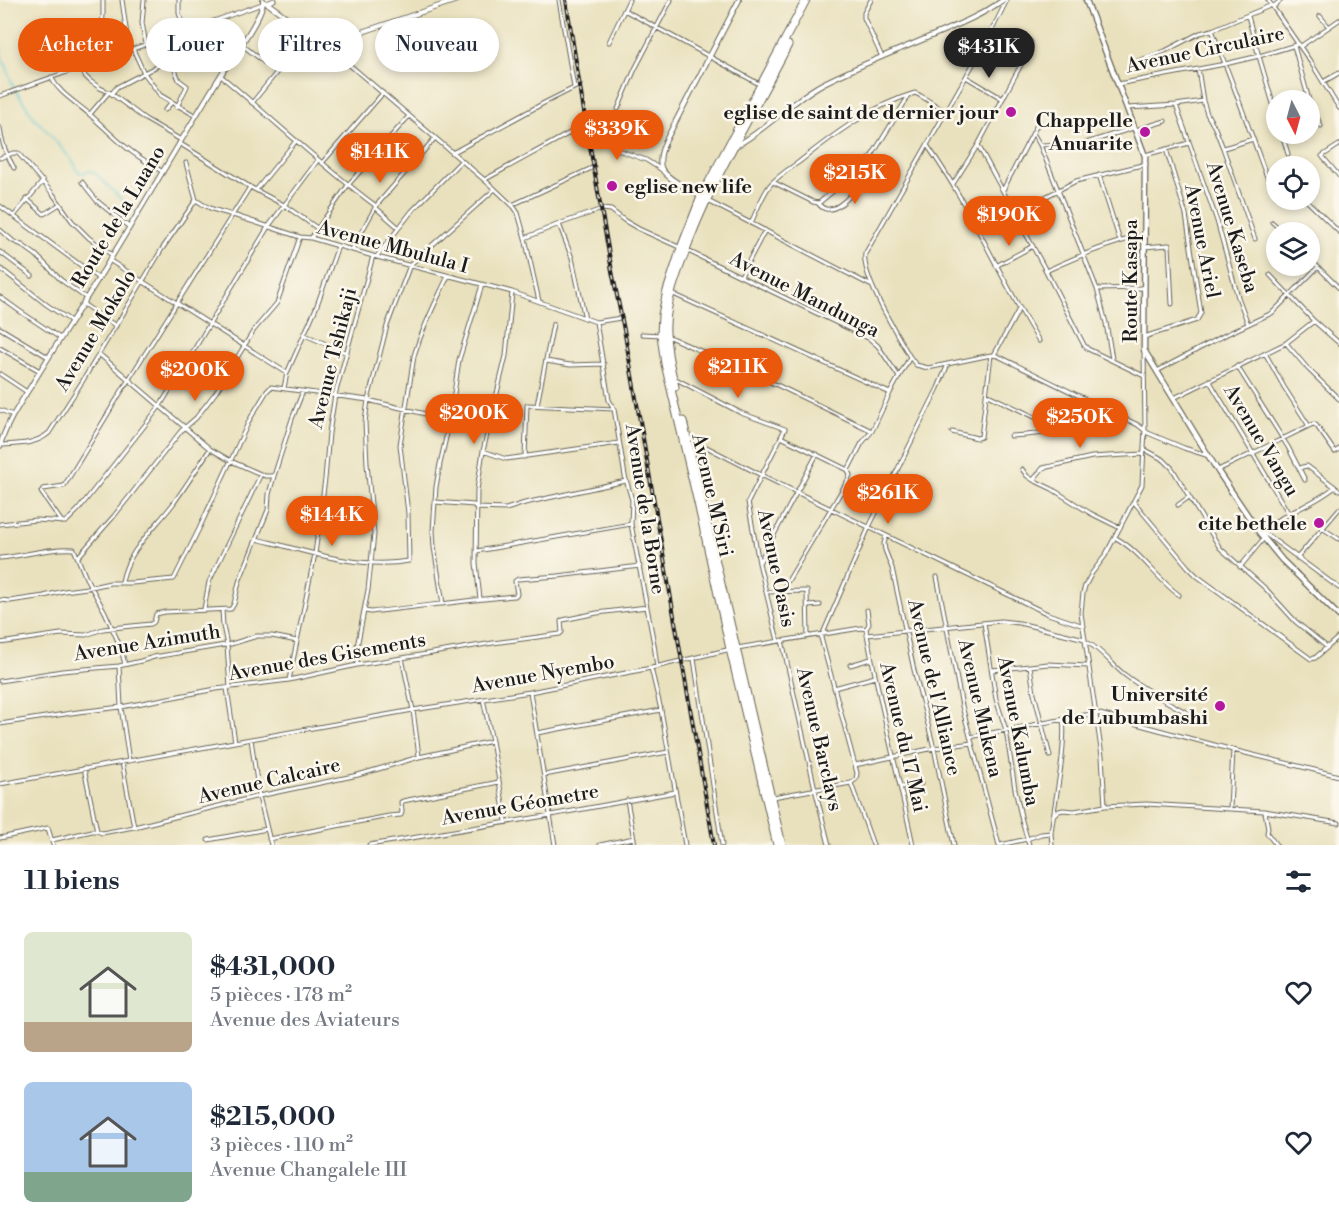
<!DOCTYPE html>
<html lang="fr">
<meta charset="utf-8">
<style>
body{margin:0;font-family:"Libre Bodoni",serif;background:#f6f6f7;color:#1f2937;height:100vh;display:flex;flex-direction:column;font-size:22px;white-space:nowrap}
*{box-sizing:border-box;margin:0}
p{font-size:20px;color:#747a83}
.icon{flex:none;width:33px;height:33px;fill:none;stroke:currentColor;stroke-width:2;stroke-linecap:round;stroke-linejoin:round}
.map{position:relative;height:845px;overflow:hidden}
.panel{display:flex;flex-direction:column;background:#fff;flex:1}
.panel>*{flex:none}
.banner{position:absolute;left:18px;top:18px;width:600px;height:54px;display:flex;gap:12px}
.needle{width:39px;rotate:174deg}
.buttons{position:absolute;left:1266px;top:90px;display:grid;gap:12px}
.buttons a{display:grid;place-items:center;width:54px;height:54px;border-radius:50%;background:#fff;box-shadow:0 3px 9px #0003;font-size:30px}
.price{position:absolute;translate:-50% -51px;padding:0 14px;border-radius:21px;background:#ea580c;color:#fff;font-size:20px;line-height:39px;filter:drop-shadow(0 2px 3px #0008)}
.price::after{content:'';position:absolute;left:50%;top:36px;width:18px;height:14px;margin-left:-9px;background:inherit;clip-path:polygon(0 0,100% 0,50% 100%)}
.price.active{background:#222;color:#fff}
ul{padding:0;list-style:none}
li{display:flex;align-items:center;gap:18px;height:150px;padding:0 24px}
li span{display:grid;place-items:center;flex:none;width:168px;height:120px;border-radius:9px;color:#555}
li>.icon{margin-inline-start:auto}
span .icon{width:72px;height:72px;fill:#fffc;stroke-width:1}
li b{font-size:26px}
h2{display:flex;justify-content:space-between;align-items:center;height:72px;padding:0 24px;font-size:26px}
.tag{padding:0 21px;border-radius:27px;background:#fff;box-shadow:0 3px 9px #0003;font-size:21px;line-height:54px}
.tag.active{background:#ea580c;color:#fff}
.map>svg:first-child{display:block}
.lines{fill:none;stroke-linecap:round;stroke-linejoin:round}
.stream{stroke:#5ac7cf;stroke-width:1.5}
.minor-casing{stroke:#646154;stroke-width:5}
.tertiary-casing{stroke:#646154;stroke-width:6}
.secondary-casing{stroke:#646154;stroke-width:7}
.trunk-casing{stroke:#646154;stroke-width:9}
.minor{stroke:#fff;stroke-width:3}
.tertiary{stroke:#fff;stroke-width:4}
.secondary{stroke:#fff;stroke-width:4.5}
.trunk{stroke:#fff;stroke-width:7}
.rail-casing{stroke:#1c1c1c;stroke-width:4}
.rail{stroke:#fbf7ec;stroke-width:1.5;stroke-dasharray:4.5;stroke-linecap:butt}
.poi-dot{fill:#b5179e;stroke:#fbf7ec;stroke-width:2}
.labels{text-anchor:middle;stroke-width:5;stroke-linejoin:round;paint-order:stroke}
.street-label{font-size:20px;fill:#1c1c1c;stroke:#fbf7ec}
.poi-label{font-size:20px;font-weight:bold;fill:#1c1c1c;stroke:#fbf7ec;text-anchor:end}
</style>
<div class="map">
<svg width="1339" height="845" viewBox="0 0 1339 845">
<rect width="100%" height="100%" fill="#fbf7ec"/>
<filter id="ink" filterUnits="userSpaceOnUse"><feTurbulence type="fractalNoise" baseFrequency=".0167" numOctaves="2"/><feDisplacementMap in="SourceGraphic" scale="12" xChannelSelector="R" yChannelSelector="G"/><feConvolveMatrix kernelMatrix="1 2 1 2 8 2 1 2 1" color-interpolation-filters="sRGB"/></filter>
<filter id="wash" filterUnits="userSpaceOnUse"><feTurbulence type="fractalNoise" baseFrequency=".008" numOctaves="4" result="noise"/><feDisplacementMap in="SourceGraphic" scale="24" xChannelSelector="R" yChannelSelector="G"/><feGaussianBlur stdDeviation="1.35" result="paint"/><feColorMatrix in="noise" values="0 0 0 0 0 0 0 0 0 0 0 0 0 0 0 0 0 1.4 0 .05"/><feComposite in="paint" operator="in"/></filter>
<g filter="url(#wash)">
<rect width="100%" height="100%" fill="#e9e1bd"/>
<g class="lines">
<path class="stream" d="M0,44L2,59L7,67L8,73L14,88L36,120L47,131L75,164L76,170L81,173L90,171L95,173L133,211"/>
</g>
</g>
<g filter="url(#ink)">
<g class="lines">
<g class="minor-casing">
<path id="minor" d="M103,0V15L100,47L103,58
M122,0L129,50
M144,0L142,23L146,44
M179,0V13L185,31
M559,0L574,87
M871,0L864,13V18L882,57
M1007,0L988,38L865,254C861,276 898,336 910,357L916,365L928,368L991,355L998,356L1138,425L1148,433L1184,448L1209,456
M1268,0L1312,64L1339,108
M267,3L274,0
M1273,7L1281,0
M624,10C669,34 714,59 759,84
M1248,16L1256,46L1276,114
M1320,16L1329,27
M1212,30C1225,64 1238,97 1250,131C1259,153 1264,175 1276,196
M163,39L179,80L187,86L177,107
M609,42L629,0
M241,44L277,72
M329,44L338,55L495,189L514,207L518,213L525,238L539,301
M1294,46L1309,100
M1301,46L1339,20
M133,49L144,73L160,95L196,116
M1135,62L1165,51L1200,33L1212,30L1272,5
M80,66L85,76L90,81L100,88L109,92L145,119L181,140
M1198,69L1203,101L1207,114L1215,128L1223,148L1255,239
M221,76C273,119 322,166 376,206
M51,77C59,93 74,101 88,113C101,124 113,137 127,148C138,157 150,164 163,172
M966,77L1003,99
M1323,82L1339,73
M1118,84L1225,64L1259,56L1299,44
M112,93L117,87L161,64
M0,96C87,64 175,35 262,4
M1310,102L1321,126
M252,103L277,72L310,34
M1176,105L1217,221L1238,297L1248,324
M1128,108L1176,105L1203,101
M618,109L635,69L671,0
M165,110L171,103
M90,114L109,92
M0,128C1,142 7,156 14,168
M1136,130L1165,121
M1033,133L1040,145L1058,190L1097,289L1106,323L1112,359
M1282,134L1288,154
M179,143L250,187L284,205L317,228
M927,145C971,207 999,277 1039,341
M978,145L1046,271L1084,345L1088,349L1144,376
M1041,145L1062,144L1080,145L1133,128
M1339,145L1322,156L1339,176
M1224,148L1253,139
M452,153L544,103L580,85
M1145,155L1189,143
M0,158L13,153H18L53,194L72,221L89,238L112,255
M186,163L196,200C210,210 220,211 236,216C257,223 279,230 300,237L311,238L373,256L512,292L596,322L621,318
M322,163L383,93
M1099,175L1120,241
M484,180L586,124C605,124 609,137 618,150L646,160L662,170
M82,182L97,201L129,227
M773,182L813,202L818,203L820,202L868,162L908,97
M953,184L978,145L1031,46V42L1028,39
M256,190L296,141
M1003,190L1039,121
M27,199L44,214L60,204
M1306,200L1339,232
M708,201L870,285
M818,203C820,206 822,208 826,209C842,212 867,178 866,164
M512,205L594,167
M0,206L98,278
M375,207L398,227
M1014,213L1076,181L1146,164
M14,216L43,181
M1272,222L1283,232
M751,223C757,210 762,196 770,185C778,176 789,169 799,162C833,135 873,105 915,93L921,96L945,111
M559,224L572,258L585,319
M0,230L13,241L22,245L36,255L61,280L86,298
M311,238L348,185L409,116
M525,238L559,224L602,209L611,210L625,221L639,229L681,248
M1144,247L1169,245L1172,304
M352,249L376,206L435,138
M688,251L870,339L878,346L899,377
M0,252L32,276
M377,256L412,211L461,161
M1310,259L1339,288
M109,260L287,373
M996,266L1033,246
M0,268L47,305L71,321
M1046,271C1078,256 1110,243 1144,235
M1270,275L1314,321L1339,343
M741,276L765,230
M1097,289L1144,288
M671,293L890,393
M0,297L18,310L60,338
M83,304L116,326
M596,322L609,400L614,409L625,476L632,500L631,524L654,644L657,667
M0,328L48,357
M642,334L661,335
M305,335L347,353
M667,336L777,385L872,431
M1144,337L1197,320L1201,313L1186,215L1166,149
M1286,343L1308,369L1339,399
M0,348L40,371
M1265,353L1284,387L1309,426
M99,354L210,449L231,461L265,476H274
M994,355L1019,309
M546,361L570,365L604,364
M1237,366L1288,447L1305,480
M1157,371L1227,334L1272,313L1318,267
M0,374L27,392
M674,378L741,413L785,429L748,502L759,563L778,641
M1209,380L1289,514
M284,388L287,373L316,308L338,246
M986,394L1060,429
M1174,398L1286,343L1314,321
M537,405L553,324
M0,410L13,415
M952,432L977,438L981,437L991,355
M1011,436L1026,435L1053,432L1095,422L1107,410
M687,437L761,475L1048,614L1084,626
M781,437L848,470
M0,445C17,444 35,445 49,433L82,382L162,249L196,200
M1144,449L1164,460L1172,468L1220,548L1266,589L1296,622L1327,647
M483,451L506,459L619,443
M525,457L527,405L614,409
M1022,469L1027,476L1033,480L1052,489L1090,513L1120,528
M1300,469L1302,467L1307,466L1339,490
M1218,470L1313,424L1316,425L1335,452L1339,449
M1033,480L1043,468L1052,466L1092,457L1143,454
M435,502L474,505L476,508L506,509L525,503L626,481
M1134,502L1188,567L1197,576L1311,659L1315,658L1339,637
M1178,505L1189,497
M62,522L41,492L43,489L64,486L129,379L250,187
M0,524L36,520L66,522L78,510L160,406L268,227L318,160
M1322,528L1339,539
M1259,532C1282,514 1312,506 1335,487
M1260,532L1267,535L1339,588
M886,536L884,544L885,550L892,568L914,670L934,748L954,845
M1116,538C1141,552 1156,578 1179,595
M257,539C266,542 275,543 284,546C324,557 368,568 409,561L408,513L400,445L414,356C422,328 436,302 448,276
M477,551L631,524
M78,557L114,516L181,431L196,418L216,392L254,330L277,303L300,237
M0,558C25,556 49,547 74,549L86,578L105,612L120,646L125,664
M1297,558L1339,509
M759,563L817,454
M1240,567L1264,538
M937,577L962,706L999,845
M122,582C127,551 155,528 173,504C186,486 198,467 210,449
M782,591L848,480L850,475L848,470L862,443L872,431L890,393L910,357
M766,592L807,591L808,636
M480,599L476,563L477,490L483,451L506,356L512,292
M0,600L10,601L44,596L64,591L87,588L110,583H132L174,579L199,529L250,419L267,391L271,387L368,400L450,420
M443,604L434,547L433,531L436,487L440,464L450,420L459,360L482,285
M808,606L820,605
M204,609L209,582L261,474
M222,610L223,626L227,645L230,688
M365,611L371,612C419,607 467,600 515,596L517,594L515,581L518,579L558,576L640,566
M984,623L996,699L1006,730L1015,789L1022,821L1029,845
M866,629L869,624L867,610
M867,635L1001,621L1019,623L1085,639
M782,640L815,789L829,845
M1086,642C1099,647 1113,666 1125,675C1146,691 1169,703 1193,716
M0,643L61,634L86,635L103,629L151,624L154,622L156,614L165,612L231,609L234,604L239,582L268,510L269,494L274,476L292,419L303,391
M737,648L861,628L866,629C879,701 898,773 913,845
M402,658L413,710L419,756
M694,659L722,845
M357,665V647L368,590L374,534L367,464L365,422L368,400L387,326L410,265L495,189
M850,665L871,659
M119,666L121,707L129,761
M1030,666L1034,693L1050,756
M651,668L661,710L685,845
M992,670L1048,664L1088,666
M289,680L315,554L325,479L329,433L335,395L373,256
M0,681L62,671L119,666L141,661L154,657L231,644L257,636H272L297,641
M227,688L235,742
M834,688L875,677
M530,692L555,845
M483,699L492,741L506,821
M0,724L78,712L121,707L216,689L289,680L357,665L402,658L493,643L560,634L562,632L561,621L563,620L597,613L647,607
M537,733L661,710
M970,737L1096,713L1233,750L1339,776
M251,739L259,796L271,845
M122,762L134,827
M855,765L934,748L972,743
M84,768L97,831
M544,775L668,752
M851,783L856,779L857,773L821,638L869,527L938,388L948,364
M0,784L413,710L530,692L651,668L731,649
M901,787L921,784
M773,797L851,783L873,845
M627,800L635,845
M1105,806L1102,756L1081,613L1083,593L1085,586L1092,573L1105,556L1142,485L1145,429L1144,352
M1230,808L1233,750
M1265,812L1268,828L1267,833L1276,845
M1053,815L1059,811L1063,810L1074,811L1105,806L1146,804L1264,811L1339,823
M1051,833L1052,845
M0,838L48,828L53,845
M269,839L389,816L401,815L402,812L401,802L403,801L499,782
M52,840L92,831H97L102,833L134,827L259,796L358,775L419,757L492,741
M208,840L267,829
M369,845L551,815L675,792
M600,845L634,838
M1000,845L1027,839L1041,834L1051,833C1054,808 1059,783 1062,758C1063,744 1065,733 1063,720"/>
</g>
<g class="tertiary-casing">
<path id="tertiary" d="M264,2L267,3L320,41L327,44L457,0
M734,147C767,130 791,100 824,83C858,66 894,52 929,37C955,26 981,16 1003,0
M701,197C691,190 664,178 661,167C659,159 662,149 665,142L739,0
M0,446C6,424 19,405 31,386C49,356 68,327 87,297C132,225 174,151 219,78C228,63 265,14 263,0"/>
</g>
<g class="secondary-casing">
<path id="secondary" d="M1086,0L1145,156L1144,350L1219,473L1259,532L1282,560L1339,616"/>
</g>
<g class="trunk-casing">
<path id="trunk" d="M675,387C670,366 665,345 666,324C667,301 675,279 683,258C709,183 752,115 788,45
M683,421L782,845
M777,845L730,649L698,503L665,364L661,335L662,315L667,291L681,248L701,197L806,0"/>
</g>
<use href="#minor" class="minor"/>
<use href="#tertiary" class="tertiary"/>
<use href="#secondary" class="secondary"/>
<use href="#trunk" class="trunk"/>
<g class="rail-casing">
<path id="rail" d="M566,0L586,124L612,271L625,335L714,845"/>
</g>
<use href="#rail" class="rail"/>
</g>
</g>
<g class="poi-dot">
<circle cx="1011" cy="112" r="6"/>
<circle cx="1145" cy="132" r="6"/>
<circle cx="612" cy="186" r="6"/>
<circle cx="1319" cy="523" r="6"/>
<circle cx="1220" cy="706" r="6"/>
</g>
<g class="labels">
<g class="street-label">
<text transform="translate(1205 49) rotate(-12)" y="7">Avenue Circulaire</text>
<text transform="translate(118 216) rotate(-59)" y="7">Route de la Luano</text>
<text transform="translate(1233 227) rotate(73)" y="7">Avenue Kaseba</text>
<text transform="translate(1203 241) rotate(79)" y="7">Avenue Ariel</text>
<text transform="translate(393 246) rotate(15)" y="7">Avenue Mbulula I</text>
<text transform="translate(1130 281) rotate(-90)" y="7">Route Kasapa</text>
<text transform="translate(805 294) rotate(27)" y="7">Avenue Mandunga</text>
<text transform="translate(95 330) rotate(-59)" y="7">Avenue Mokolo</text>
<text transform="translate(332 358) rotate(-76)" y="7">Avenue Tshikaji</text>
<text transform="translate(1262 440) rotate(59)" y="7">Avenue Vangu</text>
<text transform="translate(713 495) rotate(77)" y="7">Avenue M'Siri</text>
<text transform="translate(646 509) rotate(81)" y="7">Avenue de la Borne</text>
<text transform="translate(777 568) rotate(78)" y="7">Avenue Oasis</text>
<text transform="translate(147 642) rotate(-9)" y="7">Avenue Azimuth</text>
<text transform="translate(327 656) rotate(-10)" y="7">Avenue des Gisements</text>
<text transform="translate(543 673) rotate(-10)" y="7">Avenue Nyembo</text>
<text transform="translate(935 687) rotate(77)" y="7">Avenue de l'Alliance</text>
<text transform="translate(981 708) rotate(77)" y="7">Avenue Mukena</text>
<text transform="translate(1019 731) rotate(79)" y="7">Avenue Kalumba</text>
<text transform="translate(904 737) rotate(77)" y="7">Avenue du 17 Mai</text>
<text transform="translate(820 739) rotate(77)" y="7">Avenue Barclays</text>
<text transform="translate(269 780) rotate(-13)" y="7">Avenue Calcaire</text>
<text transform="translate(520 804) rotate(-10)" y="7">Avenue Géometre</text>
</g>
<g class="poi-label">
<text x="999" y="119">eglise de saint de dernier jour</text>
<text x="1133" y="127">Chappelle<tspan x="1133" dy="23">Anuarite</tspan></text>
<text x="624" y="193" text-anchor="start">eglise new life</text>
<text x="1307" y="530">cite bethele</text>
<text x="1208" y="701">Université<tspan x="1208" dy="23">de Lubumbashi</tspan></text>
</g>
</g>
</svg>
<div class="buttons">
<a><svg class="needle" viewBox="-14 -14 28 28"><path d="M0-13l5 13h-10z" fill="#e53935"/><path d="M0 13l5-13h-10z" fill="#747a83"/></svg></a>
<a><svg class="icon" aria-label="locate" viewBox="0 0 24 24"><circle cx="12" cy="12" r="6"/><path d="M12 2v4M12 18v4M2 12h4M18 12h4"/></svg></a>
<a><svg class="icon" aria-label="layers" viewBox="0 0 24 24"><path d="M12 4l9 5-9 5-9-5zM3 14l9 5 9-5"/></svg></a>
</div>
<b class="price active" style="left:989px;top:79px">$431K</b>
<b class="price" style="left:617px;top:161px">$339K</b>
<b class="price" style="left:380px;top:184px">$141K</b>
<b class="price" style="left:855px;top:205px">$215K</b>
<b class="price" style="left:1009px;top:247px">$190K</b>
<b class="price" style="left:738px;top:399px">$211K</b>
<b class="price" style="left:195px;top:402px">$200K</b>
<b class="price" style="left:474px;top:445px">$200K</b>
<b class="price" style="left:1080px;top:449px">$250K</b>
<b class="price" style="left:888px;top:525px">$261K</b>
<b class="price" style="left:332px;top:547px">$144K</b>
<div class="banner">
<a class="tag active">Acheter</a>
<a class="tag">Louer</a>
<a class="tag">Filtres</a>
<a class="tag">Nouveau</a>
</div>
</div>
<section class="panel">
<h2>11 biens<svg class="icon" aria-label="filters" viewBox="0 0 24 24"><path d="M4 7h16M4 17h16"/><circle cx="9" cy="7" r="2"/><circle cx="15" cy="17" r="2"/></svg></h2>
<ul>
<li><span style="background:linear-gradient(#dfe7d0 75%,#b9a48a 0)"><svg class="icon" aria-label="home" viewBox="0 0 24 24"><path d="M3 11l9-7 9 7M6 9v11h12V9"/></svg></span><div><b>$431,000</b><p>5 pièces · 178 m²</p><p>Avenue des Aviateurs</p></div><svg class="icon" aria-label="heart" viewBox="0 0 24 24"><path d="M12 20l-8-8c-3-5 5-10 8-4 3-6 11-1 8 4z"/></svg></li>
<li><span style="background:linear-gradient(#a9c7e8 75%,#7fa58c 0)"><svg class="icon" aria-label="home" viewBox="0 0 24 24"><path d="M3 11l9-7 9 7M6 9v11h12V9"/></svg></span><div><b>$215,000</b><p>3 pièces · 110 m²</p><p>Avenue Changalele III</p></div><svg class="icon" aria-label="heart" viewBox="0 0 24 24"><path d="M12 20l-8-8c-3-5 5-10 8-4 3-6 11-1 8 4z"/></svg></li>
</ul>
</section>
